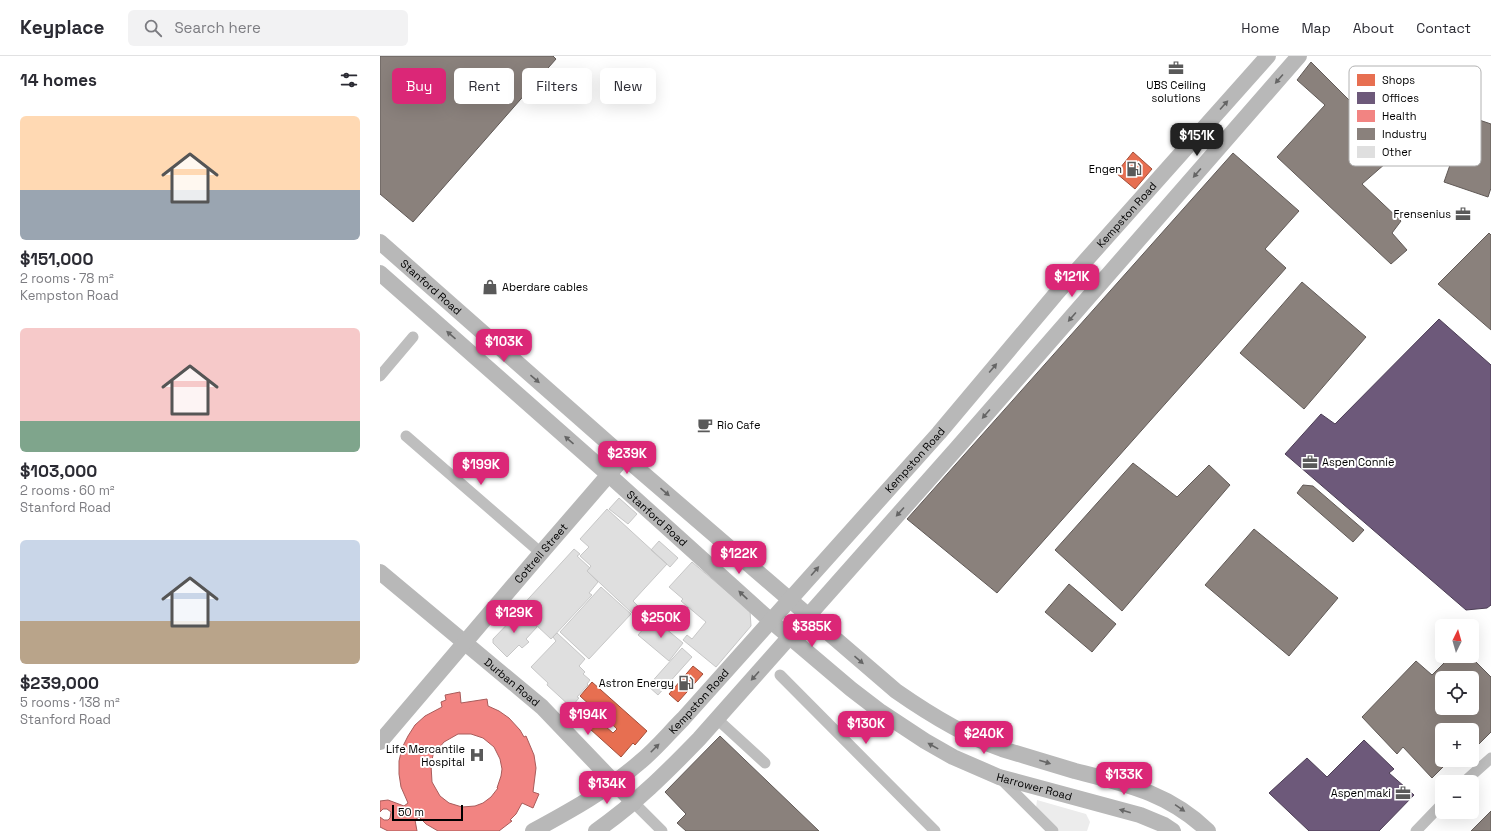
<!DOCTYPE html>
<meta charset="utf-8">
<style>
body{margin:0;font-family:"Space Grotesk",sans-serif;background:#f2f2f3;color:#2b2b33;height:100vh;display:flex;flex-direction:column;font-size:15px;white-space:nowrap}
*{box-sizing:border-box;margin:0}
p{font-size:13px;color:#7c7c81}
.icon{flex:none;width:22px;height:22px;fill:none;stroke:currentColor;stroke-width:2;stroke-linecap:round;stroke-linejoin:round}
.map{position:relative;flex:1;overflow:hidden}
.side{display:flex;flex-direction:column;background:#fff;width:380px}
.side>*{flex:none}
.guide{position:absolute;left:12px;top:12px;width:380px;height:36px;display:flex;gap:8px}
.needle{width:26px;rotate:5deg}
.controls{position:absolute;left:1055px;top:563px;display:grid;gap:8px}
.controls a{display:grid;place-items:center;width:44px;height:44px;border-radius:6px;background:#fff;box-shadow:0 4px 16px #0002;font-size:20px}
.scale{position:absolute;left:12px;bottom:10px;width:71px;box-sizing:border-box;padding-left:4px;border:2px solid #000;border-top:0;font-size:11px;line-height:14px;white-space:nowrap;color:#000;-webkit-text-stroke:3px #fff;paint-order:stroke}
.price{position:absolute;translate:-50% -34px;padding:0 9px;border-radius:8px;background:#db2777;color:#fff;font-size:13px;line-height:26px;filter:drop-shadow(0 1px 2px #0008)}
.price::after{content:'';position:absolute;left:50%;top:24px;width:12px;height:9px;margin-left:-6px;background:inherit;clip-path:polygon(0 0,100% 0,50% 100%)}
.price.selected{background:#222;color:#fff}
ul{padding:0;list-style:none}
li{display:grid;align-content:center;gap:8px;height:212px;padding:0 20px}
li span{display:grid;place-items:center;height:124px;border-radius:6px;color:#555}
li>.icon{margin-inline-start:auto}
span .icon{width:72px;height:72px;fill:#fffc;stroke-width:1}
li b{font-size:17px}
h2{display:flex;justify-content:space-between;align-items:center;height:48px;padding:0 20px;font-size:17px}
.chip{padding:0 14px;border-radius:6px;background:#fff;box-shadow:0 4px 16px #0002;font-size:14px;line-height:36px}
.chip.selected{background:#db2777;color:#fff}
header{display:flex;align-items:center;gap:24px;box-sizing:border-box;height:56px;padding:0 20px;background:#fff;border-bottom:1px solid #e1e1e2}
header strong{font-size:19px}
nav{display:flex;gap:22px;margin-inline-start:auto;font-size:14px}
.search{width:280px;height:36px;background:#f2f2f3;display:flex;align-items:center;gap:10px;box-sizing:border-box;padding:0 14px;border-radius:6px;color:#7c7c81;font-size:15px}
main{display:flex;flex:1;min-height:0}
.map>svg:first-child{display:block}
.green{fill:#ececec}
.shops{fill:#e76f51;stroke:#a24e39;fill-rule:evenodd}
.offices{fill:#6d597a;stroke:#4c3e55}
.health{fill:#f28482;stroke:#a95c5b;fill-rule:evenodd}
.industry{fill:#8a817c;stroke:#615a57;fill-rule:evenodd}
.building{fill:#dfdfdf;stroke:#c7c7c7}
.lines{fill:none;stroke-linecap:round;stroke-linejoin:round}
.street{stroke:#bebebe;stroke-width:11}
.secondary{stroke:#b8b8b8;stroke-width:16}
.oneway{fill:#656565}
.labels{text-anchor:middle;stroke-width:4;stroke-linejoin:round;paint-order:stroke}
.poi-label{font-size:11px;fill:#000;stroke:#fff;text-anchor:end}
.street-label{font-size:11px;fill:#000;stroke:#fff}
.key{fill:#fff;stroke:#b2b2b2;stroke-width:1}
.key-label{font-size:11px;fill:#000}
</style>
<header>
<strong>Keyplace</strong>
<div class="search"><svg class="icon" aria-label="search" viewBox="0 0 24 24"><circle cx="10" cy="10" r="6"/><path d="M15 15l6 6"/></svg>Search here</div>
<nav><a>Home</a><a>Map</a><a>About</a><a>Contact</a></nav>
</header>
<main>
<section class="side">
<h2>14 homes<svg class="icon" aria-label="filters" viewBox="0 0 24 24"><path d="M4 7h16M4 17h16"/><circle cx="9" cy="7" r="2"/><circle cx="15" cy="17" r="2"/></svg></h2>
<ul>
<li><span style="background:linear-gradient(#ffd9b3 60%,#9aa5b1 0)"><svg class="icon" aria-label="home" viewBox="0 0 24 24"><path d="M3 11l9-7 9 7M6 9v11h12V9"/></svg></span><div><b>$151,000</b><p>2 rooms · 78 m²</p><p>Kempston Road</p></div></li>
<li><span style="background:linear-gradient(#f6c9c9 75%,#7fa58c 0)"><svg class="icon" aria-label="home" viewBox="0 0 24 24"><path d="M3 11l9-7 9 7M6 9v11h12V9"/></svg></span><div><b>$103,000</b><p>2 rooms · 60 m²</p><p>Stanford Road</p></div></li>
<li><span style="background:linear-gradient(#c9d6e8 65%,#b9a48a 0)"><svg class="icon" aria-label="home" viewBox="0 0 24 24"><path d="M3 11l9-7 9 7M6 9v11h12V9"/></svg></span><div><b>$239,000</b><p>5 rooms · 138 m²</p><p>Stanford Road</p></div></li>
</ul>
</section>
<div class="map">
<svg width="1111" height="775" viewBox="0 0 1111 775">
<rect width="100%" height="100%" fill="#fff"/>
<path class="green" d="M657,744L706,758L710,766L707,775H679L656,752Z"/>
<path class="shops" d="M753,96L772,113L755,133L736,117Z
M313,610L323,618L298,646L289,638Z
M212,626L267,675L255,689L253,687L241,701L189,654L196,646L208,656L212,651L200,640ZM222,659L237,673L233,677L217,663Z"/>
<path class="offices" d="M1059,263L1111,309V549L1107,552L1086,554L905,398L941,358L955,368Z
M984,684L1014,713L1009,717L1034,739L999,775H929L889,737L927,702L947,721Z"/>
<path class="health" d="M80,636L81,647L107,643L108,650L119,655L129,662L140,674L144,681L146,680L154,699L156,712L153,736L159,738L153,752L142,747L136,758L130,764L132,765L119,775H58L46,768L39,761L35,764L37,775H8L0,771V761L4,764H8L10,762L11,756L7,753H3L0,756V745L8,744L24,750L28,747L21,731L19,718V705L22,692L28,680L35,669L45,660L62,651L61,646L66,644L65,639ZM78,678H91L103,682L114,691L120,703L122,713L121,720L117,732H118L111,741L103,747L95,750L82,751L69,747L60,740L52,726L51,709L53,699L64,686Z"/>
<path class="industry" d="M0,0H173L176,3L33,166L0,138Z
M931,6L976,51L986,41L1007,61L986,82L1006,107L982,128L1021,165L1012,177L1027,194L1011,208L897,101L945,49L917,24Z
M1067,53L1111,68V132L1108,141L1064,126L1076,92L1057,85Z
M853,97L919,155L885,193L906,212L617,537L527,463Z
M1109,177L1111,179V274L1058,228Z
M922,226L986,281L924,353L860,297Z
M753,407L797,441L829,409L850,429L742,555L675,494Z
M923,429L933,430L984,474L973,486L917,437Z
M874,473L958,542L909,600L825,529Z
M689,528L736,568L712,596L665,556Z
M1071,600H1090L1111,621V676L1095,692L1092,689V674H1062V704H1070L1052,722L1023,691L1017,698L982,661L1036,605L1052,619ZM1062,622H1092V652H1062Z
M340,680L439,775H306L297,767L306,758L285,736Z
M1111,755V775H1091Z"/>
<path class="building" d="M239,442L257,458L248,468L229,453Z
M227,453L287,508L253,545L258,550L252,557L207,515L211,510L200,500L209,491L200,483Z
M279,485L298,502L290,511L271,494Z
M194,493L200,498L197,500L210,512L207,515L218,526L209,537L212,539L171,583L139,553Z
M312,506L370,555L371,570L336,611L303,584L307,579L312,583L326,566L301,545L303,543L289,531Z
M221,531L251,558L209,603L180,576Z
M140,555L157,571L146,583L149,586L142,592L139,589L127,601L113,587V583Z
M273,562L303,587L289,605L258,579Z
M177,577L205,603L199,610L205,616L203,618L210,624L207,628L208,629L197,641L199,642L191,651L167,629L168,627L151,611L176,585L173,581Z
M302,592L312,601L278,639L268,630Z"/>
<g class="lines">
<path class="street" d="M0,320L33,281
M26,380L161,497
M400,619L555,775
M337,663L385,707
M621,723L673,775
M1084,726L1111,702
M254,747L282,775
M1036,775L1062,748"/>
<g class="secondary">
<path id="s1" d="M0,186L244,401L516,635C549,658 584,680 622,693C646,700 671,708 695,715C746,728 789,737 828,775"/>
<path id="s2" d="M0,217L229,419L392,566L471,633L501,656L545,685L573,701L619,721L760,759L784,769L793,775"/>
<path id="s3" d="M0,516L162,651L254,747"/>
<path id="s4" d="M0,686L161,497L244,401"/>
<path id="s5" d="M153,775C190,755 228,734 260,706C276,693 289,677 303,663L559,377L675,239L888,0"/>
<path d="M216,775C256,747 286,717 319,683L577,392L919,0"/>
</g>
</g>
<defs><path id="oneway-solid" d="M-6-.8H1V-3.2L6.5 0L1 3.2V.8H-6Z"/></defs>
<g class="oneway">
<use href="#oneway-solid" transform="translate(899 23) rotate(131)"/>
<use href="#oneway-solid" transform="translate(844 49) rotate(-48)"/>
<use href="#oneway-solid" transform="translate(817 117) rotate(131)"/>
<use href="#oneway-solid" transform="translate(692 261) rotate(131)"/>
<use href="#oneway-solid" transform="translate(71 279) rotate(-139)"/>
<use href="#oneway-solid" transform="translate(613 312) rotate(-50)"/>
<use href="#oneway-solid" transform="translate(155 323) rotate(41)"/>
<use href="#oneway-solid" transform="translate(606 358) rotate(131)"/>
<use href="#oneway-solid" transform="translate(189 384) rotate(-139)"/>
<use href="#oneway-solid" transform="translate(285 436) rotate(41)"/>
<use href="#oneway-solid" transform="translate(520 456) rotate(132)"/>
<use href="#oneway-solid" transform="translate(435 515) rotate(-49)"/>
<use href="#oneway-solid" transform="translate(363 539) rotate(-137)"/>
<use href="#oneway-solid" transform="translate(479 604) rotate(41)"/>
<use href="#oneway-solid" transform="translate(375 620) rotate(132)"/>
<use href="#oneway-solid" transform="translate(553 690) rotate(-151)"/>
<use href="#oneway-solid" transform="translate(275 692) rotate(-45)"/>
<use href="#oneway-solid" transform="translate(665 706) rotate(17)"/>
<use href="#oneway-solid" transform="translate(800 752) rotate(34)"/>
<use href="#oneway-solid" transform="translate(745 755) rotate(-164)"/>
</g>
<defs>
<g id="office-bare" transform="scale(1.2)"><path d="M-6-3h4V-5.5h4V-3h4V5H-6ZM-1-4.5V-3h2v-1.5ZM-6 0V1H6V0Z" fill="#595959" stroke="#fff" stroke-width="2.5" paint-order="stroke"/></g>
<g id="fuel-bare" transform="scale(1.2)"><path d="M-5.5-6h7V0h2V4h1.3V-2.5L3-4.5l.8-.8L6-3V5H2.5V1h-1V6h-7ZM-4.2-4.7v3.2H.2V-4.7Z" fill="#595959" stroke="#fff" stroke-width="2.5" paint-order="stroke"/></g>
<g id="shop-bare" transform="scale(1.2)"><path d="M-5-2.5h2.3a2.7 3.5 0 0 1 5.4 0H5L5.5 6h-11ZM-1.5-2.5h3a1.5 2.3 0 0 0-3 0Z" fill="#595959" stroke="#fff" stroke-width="2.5" paint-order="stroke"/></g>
<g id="cafe-bare" transform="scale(1.2)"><path d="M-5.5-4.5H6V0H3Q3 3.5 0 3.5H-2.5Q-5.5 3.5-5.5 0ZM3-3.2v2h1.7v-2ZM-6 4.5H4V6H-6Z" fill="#595959" stroke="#fff" stroke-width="2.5" paint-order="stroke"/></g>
<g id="hospital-bare" transform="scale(1.2)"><path d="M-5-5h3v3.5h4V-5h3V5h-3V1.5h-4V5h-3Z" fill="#595959" stroke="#fff" stroke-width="2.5" paint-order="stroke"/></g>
</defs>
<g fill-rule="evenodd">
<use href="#office-bare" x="796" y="12"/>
<use href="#fuel-bare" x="754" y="113"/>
<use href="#office-bare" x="1083" y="158"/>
<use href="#shop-bare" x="110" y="231"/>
<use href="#cafe-bare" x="325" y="369"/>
<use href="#office-bare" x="930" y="406"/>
<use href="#fuel-bare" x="306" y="627"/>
<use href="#hospital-bare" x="97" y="699"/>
<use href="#office-bare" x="1023" y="737"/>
</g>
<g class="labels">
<g class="poi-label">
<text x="796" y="33" text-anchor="middle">UBS Ceiling<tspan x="796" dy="13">solutions</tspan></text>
<text x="742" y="117">Engen</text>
<text x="1071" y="162">Frensenius</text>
<text x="122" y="235" text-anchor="start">Aberdare cables</text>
<text x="337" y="373" text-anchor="start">Rio Cafe</text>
<text x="942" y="410" text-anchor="start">Aspen Connie</text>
<text x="294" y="631">Astron Energy</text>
<text x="85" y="697">Life Mercantile<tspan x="85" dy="13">Hospital</tspan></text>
<text x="1011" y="741">Aspen maki</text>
</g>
<g class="street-label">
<text dy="4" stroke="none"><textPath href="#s5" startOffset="860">Kempston Road</textPath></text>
<text dy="4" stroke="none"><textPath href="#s1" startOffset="68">Stanford Road</textPath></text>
<text dy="4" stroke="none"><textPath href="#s5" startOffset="536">Kempston Road</textPath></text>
<text dy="4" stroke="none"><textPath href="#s2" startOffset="370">Stanford Road</textPath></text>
<text dy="4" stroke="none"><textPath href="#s4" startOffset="248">Cottrell Street</textPath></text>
<text dy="4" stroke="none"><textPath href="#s3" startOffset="172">Durban Road</textPath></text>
<text dy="4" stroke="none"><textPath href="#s5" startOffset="212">Kempston Road</textPath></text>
<text dy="4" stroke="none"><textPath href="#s2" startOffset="838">Harrower Road</textPath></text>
</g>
</g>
<rect x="969" y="10" width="132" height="100" rx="6" class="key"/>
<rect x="977" y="18" width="18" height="12" fill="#e76f51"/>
<rect x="977" y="36" width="18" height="12" fill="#6d597a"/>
<rect x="977" y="54" width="18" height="12" fill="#f28482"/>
<rect x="977" y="72" width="18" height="12" fill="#8a817c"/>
<rect x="977" y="90" width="18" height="12" fill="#dfdfdf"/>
<g class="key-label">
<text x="1002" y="28">Shops</text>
<text x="1002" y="46">Offices</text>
<text x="1002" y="64">Health</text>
<text x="1002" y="82">Industry</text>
<text x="1002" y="100">Other</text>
</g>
</svg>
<div class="controls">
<a><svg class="needle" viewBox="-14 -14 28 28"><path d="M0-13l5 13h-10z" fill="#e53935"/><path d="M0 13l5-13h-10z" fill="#7c7c81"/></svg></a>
<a><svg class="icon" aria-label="locate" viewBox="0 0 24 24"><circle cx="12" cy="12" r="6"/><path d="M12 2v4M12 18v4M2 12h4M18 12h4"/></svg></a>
<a>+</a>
<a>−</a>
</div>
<div class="scale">50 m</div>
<b class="price selected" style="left:817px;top:101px">$151K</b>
<b class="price" style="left:692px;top:242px">$121K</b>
<b class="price" style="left:124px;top:307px">$103K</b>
<b class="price" style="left:247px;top:419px">$239K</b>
<b class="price" style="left:101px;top:430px">$199K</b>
<b class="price" style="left:359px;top:519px">$122K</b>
<b class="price" style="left:134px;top:578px">$129K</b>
<b class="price" style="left:281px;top:583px">$250K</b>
<b class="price" style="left:432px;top:592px">$385K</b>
<b class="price" style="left:208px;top:680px">$194K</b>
<b class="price" style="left:486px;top:689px">$130K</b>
<b class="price" style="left:604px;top:699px">$240K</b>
<b class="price" style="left:744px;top:740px">$133K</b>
<b class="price" style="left:227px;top:749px">$134K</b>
<div class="guide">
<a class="chip selected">Buy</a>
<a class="chip">Rent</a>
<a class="chip">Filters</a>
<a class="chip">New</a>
</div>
</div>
</main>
